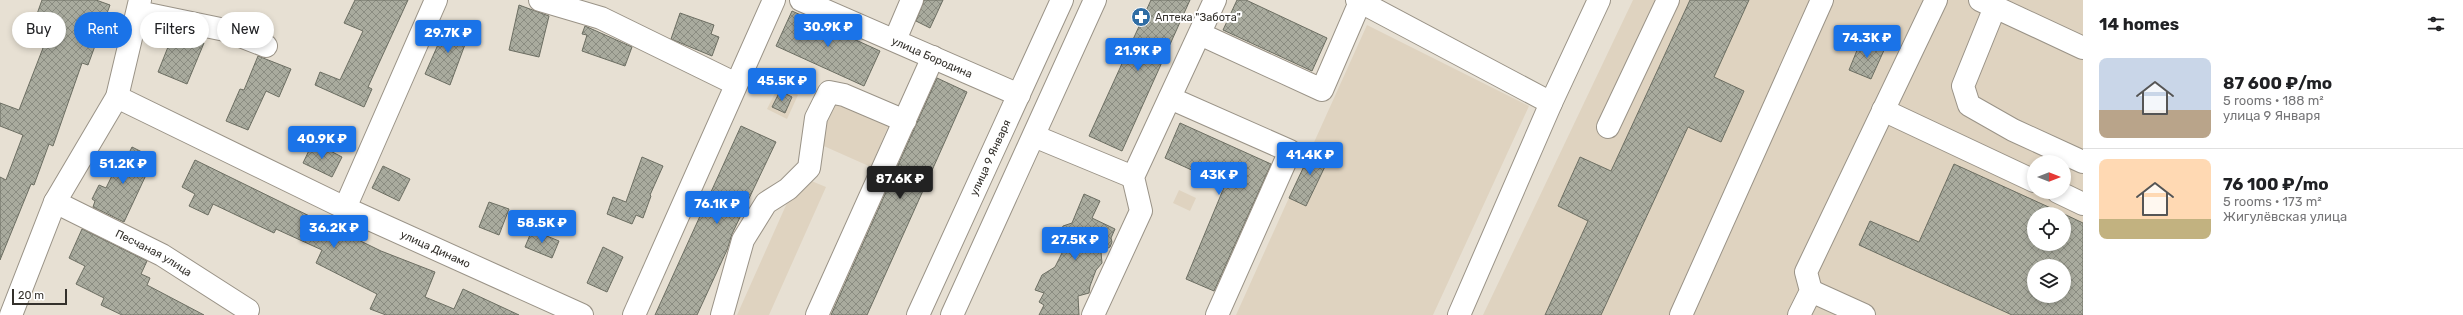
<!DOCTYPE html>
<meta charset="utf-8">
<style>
body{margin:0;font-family:Rubik,sans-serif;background:#f6f6f6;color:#202124;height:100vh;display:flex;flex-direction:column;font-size:15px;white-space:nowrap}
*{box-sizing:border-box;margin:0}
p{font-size:13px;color:#757577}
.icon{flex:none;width:22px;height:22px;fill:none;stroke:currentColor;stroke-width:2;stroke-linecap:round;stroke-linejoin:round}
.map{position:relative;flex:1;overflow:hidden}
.drawer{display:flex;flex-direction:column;background:#fff;width:380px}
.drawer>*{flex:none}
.banner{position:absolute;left:12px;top:12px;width:380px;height:36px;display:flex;gap:8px}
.needle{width:26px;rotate:90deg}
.buttons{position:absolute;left:2027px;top:155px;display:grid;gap:8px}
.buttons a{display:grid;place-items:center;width:44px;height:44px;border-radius:50%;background:#fff;box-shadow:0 2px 6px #0003;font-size:20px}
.scale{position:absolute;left:12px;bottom:10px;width:55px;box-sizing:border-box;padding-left:4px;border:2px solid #34312c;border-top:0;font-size:11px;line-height:14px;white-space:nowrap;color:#34312c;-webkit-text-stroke:3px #fff;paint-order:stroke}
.price{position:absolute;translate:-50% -34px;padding:0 9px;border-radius:4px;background:#1a73e8;color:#fff;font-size:13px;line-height:26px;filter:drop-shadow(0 1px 2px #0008)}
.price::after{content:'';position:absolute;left:50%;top:24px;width:12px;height:9px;margin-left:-6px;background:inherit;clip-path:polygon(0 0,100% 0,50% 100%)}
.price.active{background:#222;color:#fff}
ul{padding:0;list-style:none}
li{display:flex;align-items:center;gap:12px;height:100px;padding:0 16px}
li+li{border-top:1px solid #e0e0e0}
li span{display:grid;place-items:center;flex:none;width:112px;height:80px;border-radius:8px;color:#555}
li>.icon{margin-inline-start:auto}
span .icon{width:48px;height:48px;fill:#fffc;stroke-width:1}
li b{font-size:17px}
h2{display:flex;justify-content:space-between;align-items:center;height:48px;padding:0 16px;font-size:17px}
.pill{padding:0 14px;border-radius:18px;background:#fff;box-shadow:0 2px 6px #0003;font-size:14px;line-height:36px}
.pill.active{background:#1a73e8;color:#fff}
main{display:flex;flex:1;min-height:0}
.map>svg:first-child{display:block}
.built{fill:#dfd3c0;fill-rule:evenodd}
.building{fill:url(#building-cross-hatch);stroke:#6c6e62;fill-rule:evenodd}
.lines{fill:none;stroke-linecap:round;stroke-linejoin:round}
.minor-casing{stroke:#9a9387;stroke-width:24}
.major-casing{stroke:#9a9387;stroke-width:24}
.minor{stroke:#fff;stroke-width:22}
.major{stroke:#fff;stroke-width:22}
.labels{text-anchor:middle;stroke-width:4;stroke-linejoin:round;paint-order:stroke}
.poi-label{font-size:11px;fill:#34312c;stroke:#fff;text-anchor:start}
.street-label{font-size:11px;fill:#34312c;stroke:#fff}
</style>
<main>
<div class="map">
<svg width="2083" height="315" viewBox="0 0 2083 315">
<defs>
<pattern id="building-cross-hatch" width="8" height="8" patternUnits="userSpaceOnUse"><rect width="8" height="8" fill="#a9ab9e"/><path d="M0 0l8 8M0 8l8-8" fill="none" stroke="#8a8c81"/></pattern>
</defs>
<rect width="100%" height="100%" fill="#e7e0d3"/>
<path class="built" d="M1633,0H2083V315H1483ZM2034,162H2064V192H2034ZM2034,214H2064V244H2034ZM2034,266H2064V296H2034Z
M1367,25L1529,106L1433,315H1236Z
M779,85L798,95L787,119L767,109Z
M836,100L889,124L871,167L817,143Z
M809,180L826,187L769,315H737L795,185L805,189Z
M1179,190L1196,198L1190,211L1173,203Z"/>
<path class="building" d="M42,0H96L110,5L88,65L82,63L53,146L49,144L34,185L31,184L0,260V177L6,180L23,135L0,126V103L19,110L43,48L27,42Z
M355,0H408L368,87L372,89L364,107L315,85L320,72L340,80L363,31L344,23Z
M924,0H943L930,28L916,21Z
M1151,0H1190L1122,151L1089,136Z
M1237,0H1246L1327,38L1312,71L1223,30Z
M1690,0H1749L1714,77L1744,91L1721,142L1688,127L1601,315H1545L1588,221L1558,206L1580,157L1611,171Z
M519,5L549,16L539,57L509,50Z
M792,11L880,51L864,86L776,46Z
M680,13L714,25L711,34L719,37L712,56L671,39Z
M448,22L470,31L450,85L425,74Z
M585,26L632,47L625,66L582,51L587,35L582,34Z
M174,32L204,43L187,84L158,72Z
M1862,38L1885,48L1871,79L1849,70Z
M258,56L291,69L279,97L266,91L248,130L226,121L240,89L244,90Z
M937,78L967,92L917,204L867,315H831Z
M780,91L792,97L785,113L772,107Z
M1180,123L1271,164L1214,291L1186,279L1225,185L1165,158Z
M741,126L776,142L732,234L727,250L697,315H655Z
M313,142L342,157L332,177L303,163Z
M1314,145L1331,154L1306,206L1289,198Z
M132,147L154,158L124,222L93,207L95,201L92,199L99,185L106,188L123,153L128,155Z
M642,157L663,166L650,195L651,196L643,218L636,215L632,224L607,214L613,197L626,202Z
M195,160L381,251L435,272L425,297L454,309L463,289L519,315H386L370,309L377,294L316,263L322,250L276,229L274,233L213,204L208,215L189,206L195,194L182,187Z
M1954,164L2064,214H2034V244H2064V214L2083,223V315H2012L1859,245L1870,221L1919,242ZM2034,266H2064V296H2034Z
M383,166L410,179L399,201L372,188Z
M1084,194L1100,201L1092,218L1115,229L1111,238L1112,242L1110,247L1101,252L1102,263L1096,270L1090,286L1089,293L1078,296L1079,315H1039L1044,305L1039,302L1044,293L1035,290L1042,275L1055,267L1062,253L1058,238L1063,226L1072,223Z
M489,202L509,209L499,235L479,227Z
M82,229L147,261L141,274L150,278L147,285L204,315H122L101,305L104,298L76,284L85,266L69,258Z
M532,230L559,241L552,258L525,247Z
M603,247L623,257L607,292L587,283Z"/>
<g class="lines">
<g class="minor-casing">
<g id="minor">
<path d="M540,0L601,18L736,84"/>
<path id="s1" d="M801,0L1019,95"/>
<path d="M1357,0L1551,103"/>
<path d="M1980,0L2083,48"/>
<path d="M1995,7L1963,86L1969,105L2013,130L2083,162"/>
<path d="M138,12L225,30L266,46"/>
<path d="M1200,34L1322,90L1360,2"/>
<path d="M895,40L912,0"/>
<path id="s2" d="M117,97L345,208L582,315"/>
<path d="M1170,98L1290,151L1217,315"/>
<path d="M1883,110L2034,181"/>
<path d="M1608,127L1668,0"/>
<path d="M1034,136L1133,177"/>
<path d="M2058,192L2083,204"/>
<path id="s3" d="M55,202L162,255L248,310"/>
<path d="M345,208L436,0"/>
<path d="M1811,291L1864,315"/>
<path d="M11,315L55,202L117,97L140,0"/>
<path d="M634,315L774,0"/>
<path d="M722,315L743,240L766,203L788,189L809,168L816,118L829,92L844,95L905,121"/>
<path d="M817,315L933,57"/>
<path d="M1093,315L1141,211L1133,177L1215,0"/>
<path d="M1459,315L1551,103L1599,0"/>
<path d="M1681,315L1822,0"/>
<path d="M1799,315L1811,291L1806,272L1936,0"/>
</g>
</g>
<g class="major-casing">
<g id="major">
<path id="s4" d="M918,315L1062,0"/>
<path d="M952,315L1095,0"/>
</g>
</g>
<use href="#minor" class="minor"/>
<use href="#major" class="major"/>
</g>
<defs>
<g id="pharmacy-disc" transform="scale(1)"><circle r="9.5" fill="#2f6da4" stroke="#fff"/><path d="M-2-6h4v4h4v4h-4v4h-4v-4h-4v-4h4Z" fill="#fff"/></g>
</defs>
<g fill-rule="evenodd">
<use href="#pharmacy-disc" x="1141" y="17"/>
</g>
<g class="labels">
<g class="poi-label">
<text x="1155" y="21">Аптека "Забота"</text>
</g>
<g class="street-label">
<text dy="4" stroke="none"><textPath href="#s1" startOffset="143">улица Бородина</textPath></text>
<text dy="4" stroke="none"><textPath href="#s4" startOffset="173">улица 9 Января</textPath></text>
<text dy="4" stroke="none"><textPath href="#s2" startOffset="353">улица Динамо</textPath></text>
<text dy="4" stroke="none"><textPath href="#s3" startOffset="111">Песчаная улица</textPath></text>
</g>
</g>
</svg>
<div class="buttons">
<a><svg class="needle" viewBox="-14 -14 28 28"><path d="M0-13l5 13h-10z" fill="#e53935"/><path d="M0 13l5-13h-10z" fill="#757577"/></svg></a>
<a><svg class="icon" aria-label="locate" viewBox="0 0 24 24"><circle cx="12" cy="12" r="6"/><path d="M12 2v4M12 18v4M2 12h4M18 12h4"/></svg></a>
<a><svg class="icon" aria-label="layers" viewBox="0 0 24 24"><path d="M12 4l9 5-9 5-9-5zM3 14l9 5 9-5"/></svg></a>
</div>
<div class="scale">20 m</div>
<b class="price" style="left:828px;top:48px">30.9K ₽</b>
<b class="price" style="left:448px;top:54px">29.7K ₽</b>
<b class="price" style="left:1867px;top:59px">74.3K ₽</b>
<b class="price" style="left:1138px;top:72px">21.9K ₽</b>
<b class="price" style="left:782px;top:102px">45.5K ₽</b>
<b class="price" style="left:322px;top:160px">40.9K ₽</b>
<b class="price" style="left:1310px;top:176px">41.4K ₽</b>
<b class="price" style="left:123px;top:185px">51.2K ₽</b>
<b class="price" style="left:1219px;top:196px">43K ₽</b>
<b class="price active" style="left:900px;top:200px">87.6K ₽</b>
<b class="price" style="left:717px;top:225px">76.1K ₽</b>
<b class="price" style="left:542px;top:244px">58.5K ₽</b>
<b class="price" style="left:334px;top:249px">36.2K ₽</b>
<b class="price" style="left:1075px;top:261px">27.5K ₽</b>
<div class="banner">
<a class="pill">Buy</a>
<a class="pill active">Rent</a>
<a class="pill">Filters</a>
<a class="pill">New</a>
</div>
</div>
<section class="drawer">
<h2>14 homes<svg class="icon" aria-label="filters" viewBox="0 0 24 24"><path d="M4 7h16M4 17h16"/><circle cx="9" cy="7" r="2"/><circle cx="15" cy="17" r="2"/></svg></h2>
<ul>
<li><span style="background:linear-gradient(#c9d6e8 65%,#b9a48a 0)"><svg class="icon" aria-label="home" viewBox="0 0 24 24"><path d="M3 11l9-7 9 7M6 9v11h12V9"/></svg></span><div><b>87 600 ₽/mo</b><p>5 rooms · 188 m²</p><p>улица 9 Января</p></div></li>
<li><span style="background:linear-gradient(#ffd9b3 75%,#c2b280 0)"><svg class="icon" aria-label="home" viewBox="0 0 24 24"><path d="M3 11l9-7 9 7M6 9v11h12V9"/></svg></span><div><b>76 100 ₽/mo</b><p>5 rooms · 173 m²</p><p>Жигулёвская улица</p></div></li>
</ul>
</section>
</main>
